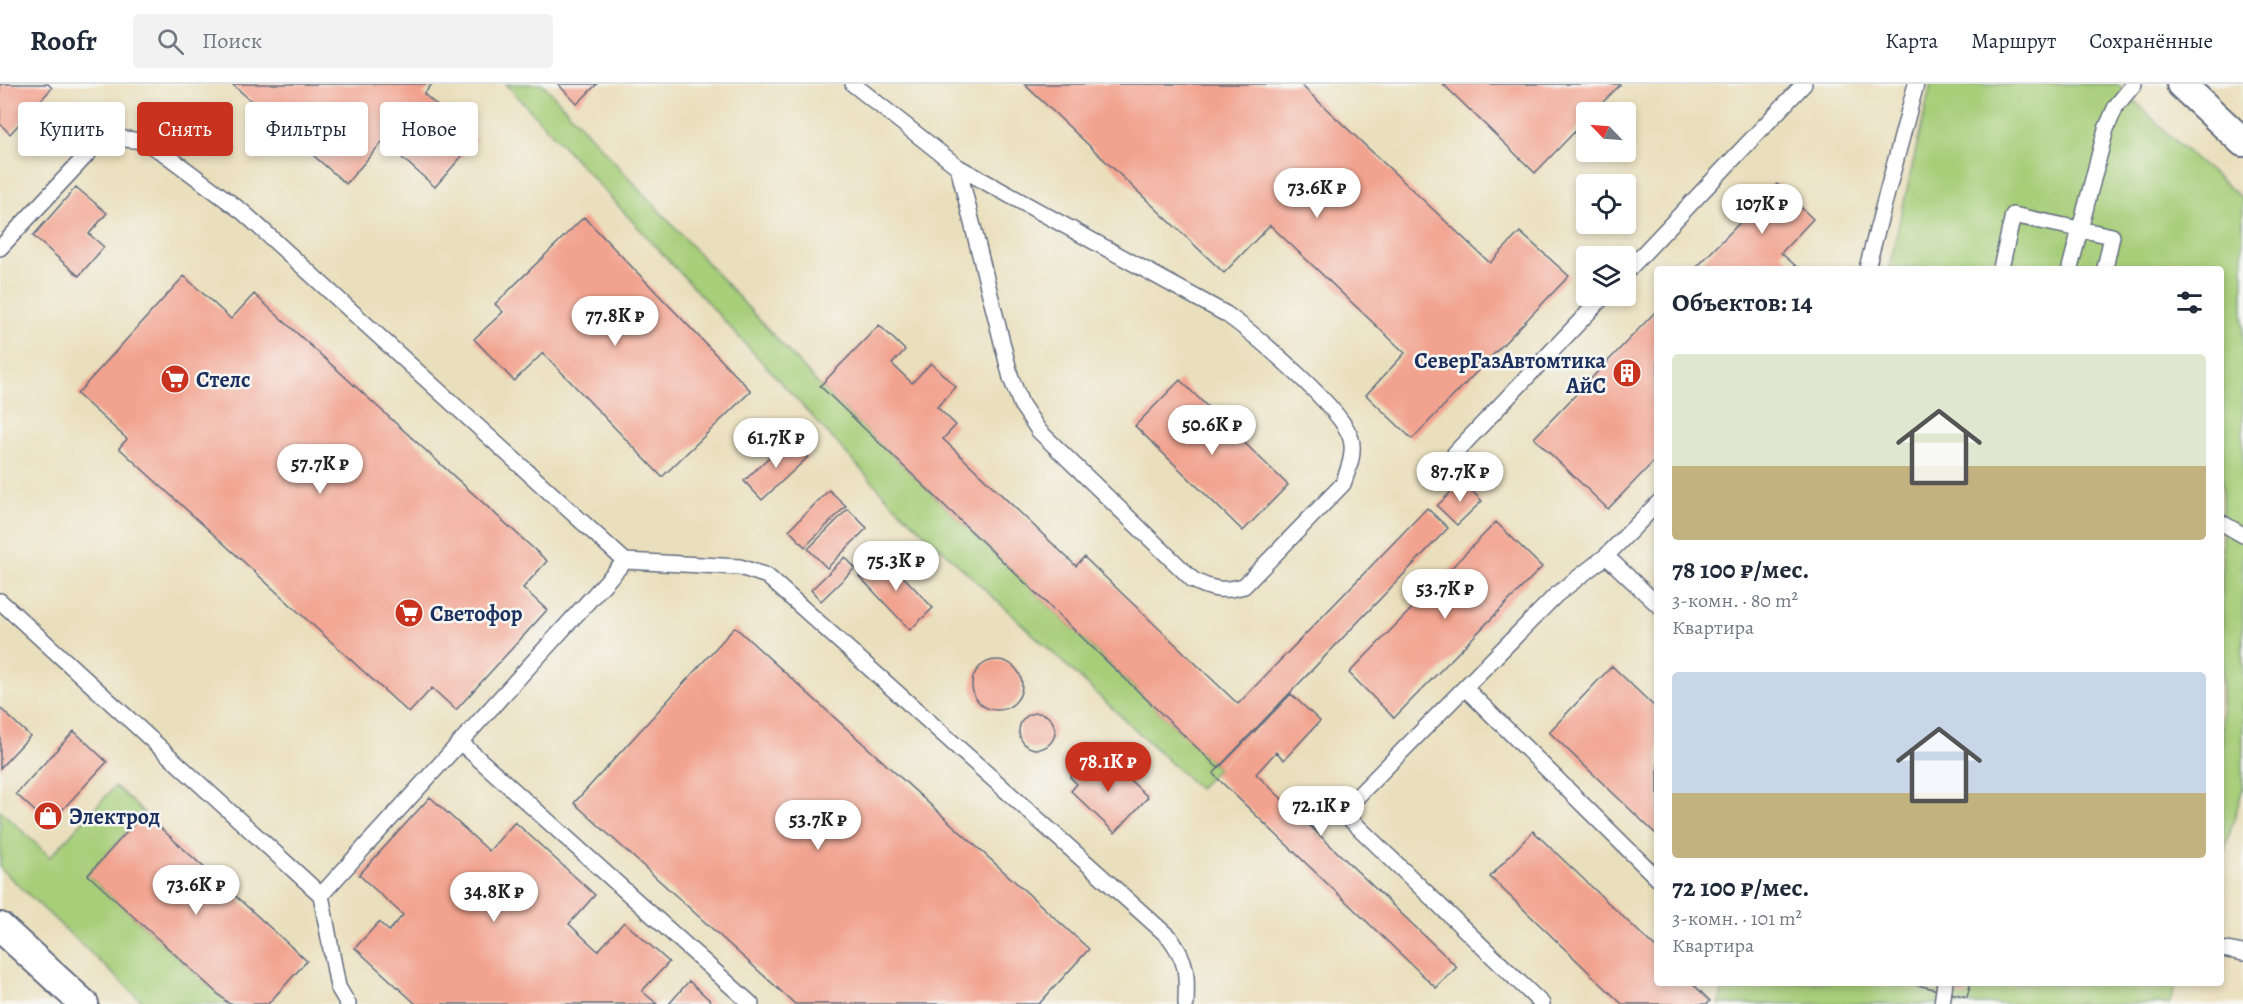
<!DOCTYPE html>
<html lang="ru">
<meta charset="utf-8">
<style>
body{margin:0;font-family:Alegreya,serif;background:#f2f2f3;color:#1f2937;height:100vh;display:flex;flex-direction:column;font-size:22px;white-space:nowrap}
*{box-sizing:border-box;margin:0}
p{font-size:20px;color:#747a83}
.icon{flex:none;width:33px;height:33px;fill:none;stroke:currentColor;stroke-width:2;stroke-linecap:round;stroke-linejoin:round}
.map{position:relative;flex:1;overflow:hidden}
.drawer{position:absolute;left:1654px;top:182px;width:570px;height:720px;display:flex;flex-direction:column;background:#fff;border-radius:6px;box-shadow:0 3px 9px #0003}
.drawer>*{flex:none}
.top-card{position:absolute;left:18px;top:18px;width:570px;height:54px;display:flex;gap:12px}
.needle{width:39px;rotate:295deg}
.buttons{position:absolute;left:1576px;top:18px;display:grid;gap:12px}
.buttons a{display:grid;place-items:center;width:60px;height:60px;border-radius:6px;background:#fff;box-shadow:0 3px 9px #0003;font-size:30px}
.price{position:absolute;translate:-50% -51px;padding:0 14px;border-radius:21px;background:#fff;color:#222;font-size:20px;line-height:39px;filter:drop-shadow(0 2px 3px #0008)}
.price::after{content:'';position:absolute;left:50%;top:36px;width:18px;height:14px;margin-left:-9px;background:inherit;clip-path:polygon(0 0,100% 0,50% 100%)}
.price.selected{background:#c8321e;color:#fff}
ul{padding:0;list-style:none}
li{display:grid;align-content:center;gap:12px;height:318px;padding:0 18px}
li span{display:grid;place-items:center;height:186px;border-radius:6px;color:#555}
li>.icon{margin-inline-start:auto}
span .icon{width:108px;height:108px;fill:#fffc;stroke-width:1}
li b{font-size:26px}
h2{display:flex;justify-content:space-between;align-items:center;height:72px;padding:0 18px;font-size:26px}
.tag{padding:0 21px;border-radius:6px;background:#fff;box-shadow:0 3px 9px #0003;font-size:21px;line-height:54px}
.tag.selected{background:#c8321e;color:#fff}
header{display:flex;align-items:center;gap:36px;box-sizing:border-box;height:84px;padding:0 30px;background:#fff;border-bottom:2px solid #e0e1e3}
header strong{font-size:28px}
nav{display:flex;gap:33px;margin-inline-start:auto;font-size:21px}
.search{width:420px;height:54px;background:#f2f2f3;display:flex;align-items:center;gap:15px;box-sizing:border-box;padding:0 21px;border-radius:6px;color:#747a83;font-size:22px}
.map>svg:first-child{display:block}
.green{fill:#a7ce79;stroke:#617e6c;stroke-width:1.5}
.building{fill:#f2a38f}
.lines{fill:none;stroke-linecap:round;stroke-linejoin:round}
.lane-casing{stroke:#636d7f;stroke-width:18}
.street-casing{stroke:#636d7f;stroke-width:32}
.lane{stroke:#fff;stroke-width:15}
.street{stroke:#fff;stroke-width:28}
.labels{text-anchor:middle;stroke-width:5;stroke-linejoin:round;paint-order:stroke}
.poi-label{font-size:22px;font-weight:bold;fill:#1b2f5e;stroke:#f6f6f2;text-anchor:start}
</style>
<header>
<strong>Roofr</strong>
<div class="search"><svg class="icon" aria-label="search" viewBox="0 0 24 24"><circle cx="10" cy="10" r="6"/><path d="M15 15l6 6"/></svg>Поиск</div>
<nav><a>Карта</a><a>Маршрут</a><a>Сохранённые</a></nav>
</header>
<div class="map">
<svg width="2243" height="920" viewBox="0 0 2243 920">
<rect width="100%" height="100%" fill="#f6f6f2"/>
<filter id="ink" filterUnits="userSpaceOnUse"><feTurbulence type="fractalNoise" baseFrequency=".0167" numOctaves="2"/><feDisplacementMap in="SourceGraphic" scale="12" xChannelSelector="R" yChannelSelector="G"/><feConvolveMatrix kernelMatrix="1 2 1 2 8 2 1 2 1" color-interpolation-filters="sRGB"/></filter>
<filter id="wash" filterUnits="userSpaceOnUse"><feTurbulence type="fractalNoise" baseFrequency=".008" numOctaves="4" result="noise"/><feDisplacementMap in="SourceGraphic" scale="24" xChannelSelector="R" yChannelSelector="G"/><feGaussianBlur stdDeviation="1.35" result="paint"/><feColorMatrix in="noise" values="0 0 0 0 0 0 0 0 0 0 0 0 0 0 0 0 0 1.4 0 .05"/><feComposite in="paint" operator="in"/></filter>
<g filter="url(#wash)">
<rect width="100%" height="100%" fill="#eadfbc"/>
<path class="green" d="M506,0H543L820,302L1218,684L1199,705L891,418Z
M1931,0H2117L2183,64L2243,115V705L2222,775V184H1889Z
M115,702L144,729L88,791L229,920H145L0,784V726L50,773Z
M1724,898L2177,899L2169,920H1719Z"/>
<g id="blocks">
<path class="building" d="M0,0H48L52,4L10,50L0,40Z
M232,0H432L424,10L476,56L435,103L383,57L346,100Z
M558,0H597L577,20Z
M1024,0H1300L1490,179L1520,148L1569,192L1412,355L1366,311L1405,269L1270,141L1224,189Z
M1443,0H1618L1620,1L1593,28H1587V35L1535,89Z
M1777,100L1813,135L1781,169L1798,184H1696Z
M76,103L107,129L89,150L104,163L79,192L33,152Z
M584,133L751,307L662,393L543,269L514,297L474,255L503,228L495,220Z
M184,192L231,235L254,210L547,477L523,504L547,526L456,626L432,604L409,629L119,364L127,355L77,310Z
M1658,225V373L1608,425L1534,354Z
M879,241L905,266L892,280L912,299L931,279L956,303L937,323L956,341L943,355L1076,482L1084,473L1238,620L1427,424L1448,444L1218,684L820,302Z
M1180,296L1288,401L1243,447L1135,342Z
M789,354L808,373L762,416L744,397Z
M1462,397L1482,417L1457,441L1437,422Z
M829,406L846,422L805,463L789,446Z
M848,425L867,444L827,484L808,465Z
M1496,438L1542,483L1394,634L1349,589Z
M882,470L933,524L910,546L859,492Z
M845,473L855,484L821,517L811,506Z
M735,543L1089,865L1039,920H795L574,719Z
M972 601a25 25 0 1 1 50 0a25 25 0 1 1-50 0Z
M1612,582L1658,626V752L1549,648Z
M1291,610L1320,637L1284,676L1276,668L1256,690L1457,883L1436,904L1213,690Z
M0,624L30,652L0,684Z
M1019 647a18 18 0 1 1 36 0a18 18 0 1 1-36 0Z
M74,647L107,678L49,740L16,710Z
M1104,672L1148,713L1115,749L1071,707L1077,700L1070,693L1084,678L1091,685Z
M430,713L489,767L515,738L595,811L569,840L598,867L624,838L669,878L642,907L657,920H416L355,864L379,838L389,847L403,831L359,791Z
M144,729L307,877L268,920H229L88,791Z
M1533,747L1658,866V898H1691L1710,917L1707,920H1622L1490,793Z
M689,897L714,920H669Z
M1905,898H1971L1967,913Z"/>
</g>
</g>
<g filter="url(#ink)">
<use href="#blocks" fill-opacity="0" stroke="#636d7f" stroke-width="1.5"/>
<g class="lines">
<g class="lane-casing">
<path id="lane" d="M853,0L958,83L1226,230C1253,249 1344,326 1351,355C1355,370 1348,386 1343,400L1244,502C1223,508 1212,506 1193,496L1039,347L1021,320L1011,294L958,83
M0,164L93,64L116,54L143,57L165,70L244,129L625,477L321,811L338,903L348,920
M1867,184L1916,0
M2001,184L2013,131L2112,152L2105,184
M2070,184L2106,45L2116,22L2134,0
M1626,188L1804,0
M1455,369L1604,212
M2222,439L2243,451
M1606,472L1658,521
M625,477L740,483L767,492L1170,854C1188,879 1187,890 1186,920
M0,517L321,811
M1465,604L1658,795
M460,658L751,920
M1327,713L1542,920
M1342,728L1556,511L1606,472L1658,419
M2222,865L2243,869
M1942,920L1945,898"/>
</g>
<g class="street-casing">
<path id="street" d="M2181,0L2243,58
M0,843L84,920"/>
</g>
<use href="#lane" class="lane"/>
<use href="#street" class="street"/>
</g>
</g>
<defs>
<g id="building-disc" transform="scale(1.5)"><circle r="9.5" fill="#c8321e" stroke="#f6f6f2"/><path d="M-4-6H4V6H1V3H-1V6H-4ZM-2.5-4.3h1.7v1.8h-1.7ZM.8-4.3h1.7v1.8H.8ZM-2.5-1h1.7V.8h-1.7ZM.8-1h1.7V.8H.8Z" fill="#fff"/></g>
<g id="supermarket-disc" transform="scale(1.5)"><circle r="9.5" fill="#c8321e" stroke="#f6f6f2"/><path d="M-6-5.5h2.5l.6 2H6L4.5 2H-2.5L-4.4-4H-6ZM-1.5 3.2a1.3 1.3 0 1 0 .1 0ZM3 3.2a1.3 1.3 0 1 0 .1 0Z" fill="#fff"/></g>
<g id="shop-disc" transform="scale(1.5)"><circle r="9.5" fill="#c8321e" stroke="#f6f6f2"/><path d="M-5-2.5h2.3a2.7 3.5 0 0 1 5.4 0H5L5.5 6h-11ZM-1.5-2.5h3a1.5 2.3 0 0 0-3 0Z" fill="#fff"/></g>
</defs>
<g fill-rule="evenodd">
<use href="#building-disc" x="1627" y="289"/>
<use href="#supermarket-disc" x="175" y="295"/>
<use href="#supermarket-disc" x="409" y="529"/>
<use href="#shop-disc" x="48" y="732"/>
</g>
<g class="labels">
<g class="poi-label">
<text x="1606" y="284" text-anchor="end">СеверГазАвтомтика<tspan x="1606" dy="25">АйС</tspan></text>
<text x="196" y="303">Стелс</text>
<text x="430" y="537">Светофор</text>
<text x="69" y="740">Электрод</text>
</g>
</g>
</svg>
<div class="buttons">
<a><svg class="needle" viewBox="-14 -14 28 28"><path d="M0-13l5 13h-10z" fill="#e53935"/><path d="M0 13l5-13h-10z" fill="#747a83"/></svg></a>
<a><svg class="icon" aria-label="locate" viewBox="0 0 24 24"><circle cx="12" cy="12" r="6"/><path d="M12 2v4M12 18v4M2 12h4M18 12h4"/></svg></a>
<a><svg class="icon" aria-label="layers" viewBox="0 0 24 24"><path d="M12 4l9 5-9 5-9-5zM3 14l9 5 9-5"/></svg></a>
</div>
<b class="price" style="left:1317px;top:135px">73.6K ₽</b>
<b class="price" style="left:1762px;top:151px">107K ₽</b>
<b class="price" style="left:615px;top:263px">77.8K ₽</b>
<b class="price" style="left:1212px;top:372px">50.6K ₽</b>
<b class="price" style="left:776px;top:385px">61.7K ₽</b>
<b class="price" style="left:320px;top:411px">57.7K ₽</b>
<b class="price" style="left:1460px;top:419px">87.7K ₽</b>
<b class="price" style="left:896px;top:508px">75.3K ₽</b>
<b class="price" style="left:1445px;top:536px">53.7K ₽</b>
<b class="price selected" style="left:1108px;top:709px">78.1K ₽</b>
<b class="price" style="left:1321px;top:753px">72.1K ₽</b>
<b class="price" style="left:818px;top:767px">53.7K ₽</b>
<b class="price" style="left:196px;top:832px">73.6K ₽</b>
<b class="price" style="left:494px;top:839px">34.8K ₽</b>
<div class="top-card">
<a class="tag">Купить</a>
<a class="tag selected">Снять</a>
<a class="tag">Фильтры</a>
<a class="tag">Новое</a>
</div>
<section class="drawer">
<h2>Объектов: 14<svg class="icon" aria-label="filters" viewBox="0 0 24 24"><path d="M4 7h16M4 17h16"/><circle cx="9" cy="7" r="2"/><circle cx="15" cy="17" r="2"/></svg></h2>
<ul>
<li><span style="background:linear-gradient(#dfe7d0 60%,#c2b280 0)"><svg class="icon" aria-label="home" viewBox="0 0 24 24"><path d="M3 11l9-7 9 7M6 9v11h12V9"/></svg></span><div><b>78 100 ₽/мес.</b><p>3-комн. · 80 m²</p><p>Квартира</p></div></li>
<li><span style="background:linear-gradient(#c9d6e8 65%,#c2b280 0)"><svg class="icon" aria-label="home" viewBox="0 0 24 24"><path d="M3 11l9-7 9 7M6 9v11h12V9"/></svg></span><div><b>72 100 ₽/мес.</b><p>3-комн. · 101 m²</p><p>Квартира</p></div></li>
</ul>
</section>
</div>
